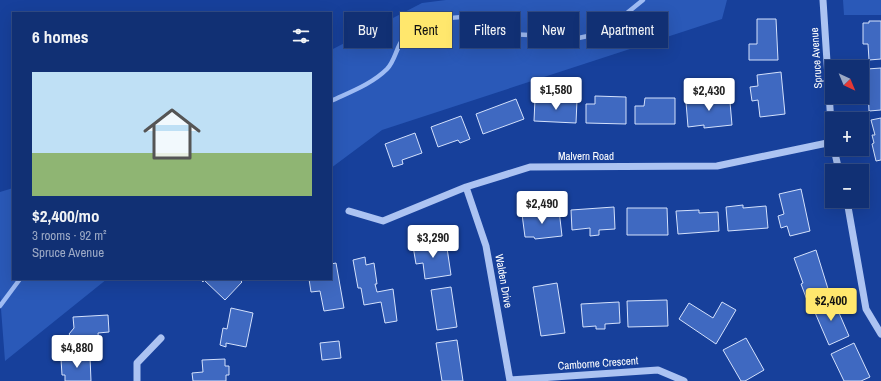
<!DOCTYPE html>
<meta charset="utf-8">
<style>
body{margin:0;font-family:"Archivo Narrow",sans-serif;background:#1a3879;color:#f1f3f6;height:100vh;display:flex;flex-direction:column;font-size:15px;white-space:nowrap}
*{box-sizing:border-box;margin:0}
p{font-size:13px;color:#9ca9c5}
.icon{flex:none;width:22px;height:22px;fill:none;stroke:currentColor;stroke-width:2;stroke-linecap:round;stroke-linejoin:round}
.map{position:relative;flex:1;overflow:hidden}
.details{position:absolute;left:12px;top:12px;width:320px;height:268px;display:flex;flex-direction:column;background:#113074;border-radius:0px;box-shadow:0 4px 16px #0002,0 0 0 1px #304b86}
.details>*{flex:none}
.guide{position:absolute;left:344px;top:12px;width:380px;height:36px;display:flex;gap:8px}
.needle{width:26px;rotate:136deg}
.fabs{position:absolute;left:825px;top:60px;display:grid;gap:8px}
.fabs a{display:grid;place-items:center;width:44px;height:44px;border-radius:0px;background:#113074;box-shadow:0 4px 16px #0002,0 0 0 1px #304b86;font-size:20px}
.price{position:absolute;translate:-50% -34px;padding:0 9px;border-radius:4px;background:#fff;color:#222;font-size:13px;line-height:26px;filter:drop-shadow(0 1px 2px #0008)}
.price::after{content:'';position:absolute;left:50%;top:24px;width:12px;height:9px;margin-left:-6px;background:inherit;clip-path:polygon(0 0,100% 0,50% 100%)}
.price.active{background:#ffe76d;color:#111}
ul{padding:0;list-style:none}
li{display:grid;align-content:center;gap:8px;height:212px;padding:0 20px}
li span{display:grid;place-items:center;height:124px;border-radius:0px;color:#555}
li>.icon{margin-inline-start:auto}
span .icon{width:72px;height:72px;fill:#fffc;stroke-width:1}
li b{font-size:17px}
h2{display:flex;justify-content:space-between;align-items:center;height:48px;padding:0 20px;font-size:17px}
.tag{padding:0 14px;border-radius:0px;background:#113074;box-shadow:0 4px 16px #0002,0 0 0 1px #304b86;font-size:14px;line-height:36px}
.tag.active{background:#ffe76d;color:#111}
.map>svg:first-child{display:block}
.green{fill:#2a59b8}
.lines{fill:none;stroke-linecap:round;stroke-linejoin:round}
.stream{stroke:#9fbcf4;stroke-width:4.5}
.building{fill:#3f69c1;stroke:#d4e1fc}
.minor{stroke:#acc3f2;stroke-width:7}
.labels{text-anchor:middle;stroke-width:3.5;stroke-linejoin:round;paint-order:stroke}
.street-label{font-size:11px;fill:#fff;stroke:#17409b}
</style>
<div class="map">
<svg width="881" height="381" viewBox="0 0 881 381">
<rect width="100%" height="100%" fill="#17409b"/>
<path class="green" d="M446,0H727L722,19L382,130L331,168V50L422,3Z
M843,0H881V15H844Z
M13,188V279H107L5,361L0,296V192Z"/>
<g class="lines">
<path class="stream" d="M331,101C350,92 372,84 387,69C395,61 396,48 403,39C420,16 467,16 493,16L506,34L529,35L564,41L588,36L606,30L643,0
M0,306L20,279"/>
</g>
<path class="building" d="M757,19H776L778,60H749V44H757Z
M869,21H881V59L869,60L868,44H863V23H869Z
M881,68V110L869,111L867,69Z
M781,72L785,114L760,117L758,100L752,101L750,87L758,86L757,75Z
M720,95L721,103L730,102L732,125L704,128V125L688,127L686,102L700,100L699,97Z
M595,96L626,97V124L586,123V104H595Z
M645,98H675V124H635V106H644Z
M516,99L524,119L483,134L476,114Z
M535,99L577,100L576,123L534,121Z
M461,116L470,139L460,143L458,140L438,147L431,127Z
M881,118V160L876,161L872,144L874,143L872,135H875L871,120Z
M415,133L422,153L402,160L403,164L393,167L385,144Z
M801,189L810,231L790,236L787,226L781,228L778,216L784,214L779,194Z
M743,205V208L766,206L768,228L728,231L726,207Z
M614,207L615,229L599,230V235L590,236V228L572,230L571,210Z
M627,208H667L668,235H627Z
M559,210L562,236L535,239L534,237H525L522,214Z
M699,210V213L718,212L719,231L678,234L676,211Z
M446,241L451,275L425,279L423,263L416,264L413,246Z
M816,250L829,292L807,300L801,284L803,283L794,258Z
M365,257L366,265L374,263L377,284H375L377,292L393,289L397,321L385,323L381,302L364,305L361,288H358L353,260Z
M336,263L344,308L324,311L320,291L311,292L309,279H331V264Z
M200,279H239L242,282L225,300L204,280L203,282Z
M557,283L565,333L541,336L533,287Z
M451,287L457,327L437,330L431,290Z
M833,299L849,336L829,345L813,308Z
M667,300L668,326L628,327L627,301Z
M619,302L620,323L605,324V329H596V326L583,327L581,304Z
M722,302L736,310L716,344L679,319L689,303L713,318Z
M231,308L253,313L246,347L226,343V347L220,345L223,328L227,329Z
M108,315L109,332L98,333L99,347L75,349L74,340L69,334L74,328L73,317Z
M746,338L764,370L745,381H741L723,350Z
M457,340L463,381H442L436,343Z
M339,341L341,358L322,360L320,343Z
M854,343L870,377L861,381H844L831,354Z
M90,357L91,381H65V375H62L61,359Z
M225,359V366H229V375H226V381H193L192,373L203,372L202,360Z"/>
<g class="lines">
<path class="minor" d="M823,0L832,139
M834,149L839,171
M466,187L486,246L510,381
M847,201L866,309L881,334
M349,211L383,221L466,187L530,167L717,166L832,142
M510,380L658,370L684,381
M137,381V363L161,338"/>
</g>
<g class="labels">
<g class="street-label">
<text transform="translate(816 58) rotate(-94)" y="4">Spruce Avenue</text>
<text x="586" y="160">Malvern Road</text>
<text transform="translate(504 281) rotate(80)" y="4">Walden Drive</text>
<text transform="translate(598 363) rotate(-4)" y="4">Camborne Crescent</text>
</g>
</g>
</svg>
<div class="fabs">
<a><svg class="needle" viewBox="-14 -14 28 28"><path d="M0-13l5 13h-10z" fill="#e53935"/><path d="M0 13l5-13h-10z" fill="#9ca9c5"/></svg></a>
<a>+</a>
<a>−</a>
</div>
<b class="price" style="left:556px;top:111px">$1,580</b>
<b class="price" style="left:709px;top:112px">$2,430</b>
<b class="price" style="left:542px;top:225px">$2,490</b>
<b class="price" style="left:433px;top:259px">$3,290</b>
<b class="price active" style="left:831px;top:322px">$2,400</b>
<b class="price" style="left:77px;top:369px">$4,880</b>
<div class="guide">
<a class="tag">Buy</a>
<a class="tag active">Rent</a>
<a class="tag">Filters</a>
<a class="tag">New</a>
<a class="tag">Apartment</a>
</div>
<section class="details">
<h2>6 homes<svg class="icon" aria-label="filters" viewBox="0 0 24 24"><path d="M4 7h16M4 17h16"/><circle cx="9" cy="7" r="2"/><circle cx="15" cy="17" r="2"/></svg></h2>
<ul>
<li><span style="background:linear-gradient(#bfe0f5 65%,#8fb573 0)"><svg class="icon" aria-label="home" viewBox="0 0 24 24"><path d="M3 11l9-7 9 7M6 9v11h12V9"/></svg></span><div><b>$2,400/mo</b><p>3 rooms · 92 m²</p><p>Spruce Avenue</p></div></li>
</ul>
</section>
</div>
